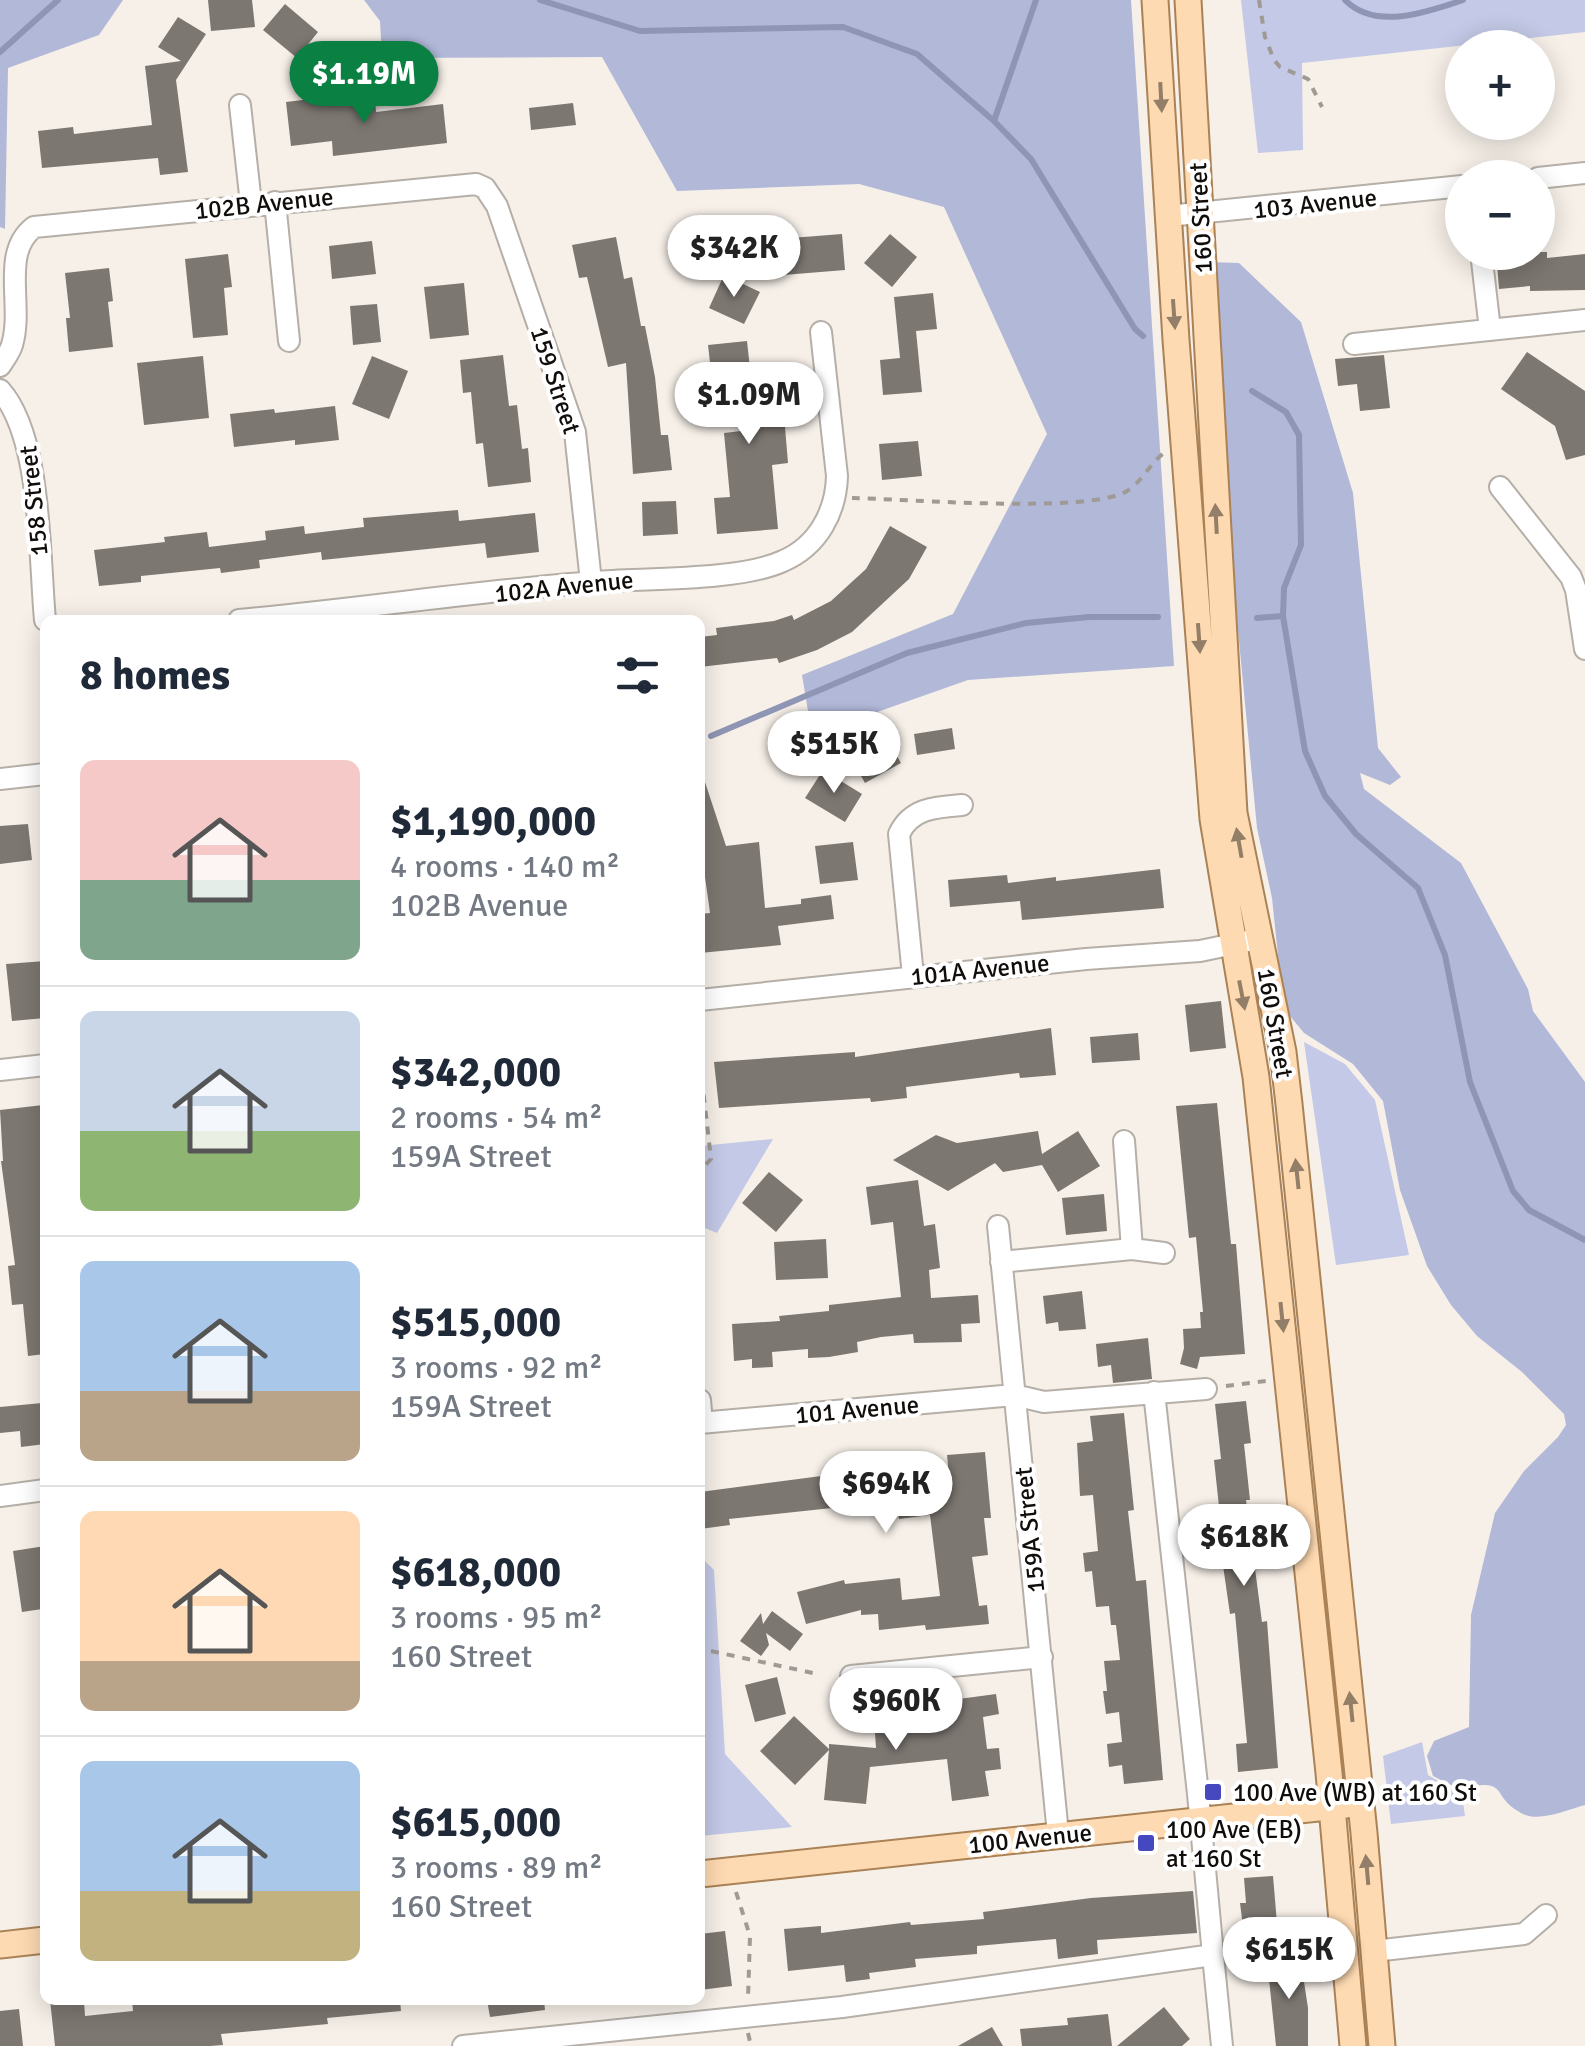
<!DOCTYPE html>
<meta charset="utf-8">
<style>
body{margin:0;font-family:Signika,sans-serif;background:#f6f6f7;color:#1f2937;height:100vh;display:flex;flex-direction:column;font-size:38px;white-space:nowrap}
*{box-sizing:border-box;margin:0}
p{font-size:32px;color:#747a83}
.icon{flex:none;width:55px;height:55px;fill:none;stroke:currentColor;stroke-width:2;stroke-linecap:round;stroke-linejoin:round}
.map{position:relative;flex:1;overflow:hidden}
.details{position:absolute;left:40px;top:615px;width:665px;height:1390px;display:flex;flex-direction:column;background:#fff;border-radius:15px;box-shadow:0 5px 25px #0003}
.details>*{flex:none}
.fabs{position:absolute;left:1445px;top:30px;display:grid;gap:20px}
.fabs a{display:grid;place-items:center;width:110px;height:110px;border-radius:50%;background:#fff;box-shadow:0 5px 25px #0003;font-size:50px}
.price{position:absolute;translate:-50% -85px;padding:0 22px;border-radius:35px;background:#fff;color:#222;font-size:32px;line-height:65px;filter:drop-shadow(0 2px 5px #0008)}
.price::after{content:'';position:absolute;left:50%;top:60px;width:30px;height:22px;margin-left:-15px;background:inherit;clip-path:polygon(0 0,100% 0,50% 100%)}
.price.on{background:#0b8043;color:#fff}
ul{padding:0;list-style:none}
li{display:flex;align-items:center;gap:30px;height:250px;padding:0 40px}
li+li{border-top:2px solid #e0e1e3}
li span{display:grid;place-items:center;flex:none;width:280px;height:200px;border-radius:15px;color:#555}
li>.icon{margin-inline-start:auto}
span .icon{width:120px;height:120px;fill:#fffc;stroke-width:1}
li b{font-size:42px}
h2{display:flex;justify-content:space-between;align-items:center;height:120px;padding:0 40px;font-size:42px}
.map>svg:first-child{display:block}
.green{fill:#c3c9e6}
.forest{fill:#b1b8d8}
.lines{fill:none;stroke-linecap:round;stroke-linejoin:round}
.stream{stroke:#8f95b4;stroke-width:6}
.building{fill:#7d7771}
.minor-casing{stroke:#b5afa8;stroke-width:24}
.major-casing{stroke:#aa8256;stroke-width:29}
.path{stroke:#9f9a95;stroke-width:4;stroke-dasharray:8 8;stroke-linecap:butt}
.minor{stroke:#fff;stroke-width:20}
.major{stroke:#fedab2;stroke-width:25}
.oneway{fill:#937e67}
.poi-dot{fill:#4548be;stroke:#fff;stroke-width:4}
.labels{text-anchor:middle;stroke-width:8;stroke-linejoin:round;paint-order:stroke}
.street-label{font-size:25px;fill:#100d0b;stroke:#fff}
.poi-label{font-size:25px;fill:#100d0b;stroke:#fff;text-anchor:start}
</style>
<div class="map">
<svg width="1585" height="2046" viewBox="0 0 1585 2046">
<rect width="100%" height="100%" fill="#f7f0e9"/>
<path class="green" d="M1241,0H1585V32L1302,63L1303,150L1258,153Z
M1304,1042L1345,1064L1375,1100L1409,1255L1336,1265Z
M773,1139L717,1233L700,1226V1146Z
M700,1556L714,1570L725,1754L792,1827L700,1836Z
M1422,1742L1428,1775L1462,1795L1465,1816L1391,1824L1383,1756Z"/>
<path class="forest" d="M0,0H123L99,35L8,68L5,229L0,227Z
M364,0H1131L1174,666L968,680L812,735L802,675L953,614L1047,434L944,207L859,184L677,191L602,57L382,58L380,21Z
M1208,262L1239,263L1301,322L1353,493L1378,748L1401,777L1390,785L1360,773L1364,789L1461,863L1528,989L1533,1011L1585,1082V1805C1566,1810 1539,1823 1521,1813C1488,1795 1512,1777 1459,1789L1433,1776L1427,1756L1434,1741L1469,1727L1471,1615L1495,1513L1524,1471L1558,1437L1566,1425L1564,1414L1522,1372L1477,1336L1451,1305L1427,1266L1400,1190L1383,1101L1353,1064L1304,1033L1290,1016L1281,984L1272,898L1257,828L1227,516Z"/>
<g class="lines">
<path class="stream" d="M540,0L640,31L843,27L917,54L994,121L1031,159L1135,329L1143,336
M1345,0C1375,31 1428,12 1463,0
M0,52L58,0
M994,121L1036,0
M1252,391L1286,412L1299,435L1301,545L1284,588L1283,616L1305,751L1325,796L1356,834L1418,888L1445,955L1470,1082L1513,1191L1529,1210L1585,1240
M1257,618L1283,616
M711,736L907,653L1026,623L1089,617H1158"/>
</g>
<path class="building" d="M208,0H252L255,27L211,31Z
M285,4L318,32L297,58L263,30Z
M178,17L206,34L176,80L188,172L160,175L158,158L42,168L38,131L73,127L74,134L152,125L145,66L181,61L158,47Z
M319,98L320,105L375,100L376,112L443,104L447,143L333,156L332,141L291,146L286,102Z
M573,103L576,125L531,130L529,108Z
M842,234L845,270L758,277L754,241Z
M890,234L917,257L892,287L864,263Z
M616,237L624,279L632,277L641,326H645L655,377L661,435H668L672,470L633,474L626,363L608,367L587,277L579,278L572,245Z
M372,241L376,274L332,279L329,246Z
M1496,252H1547V258L1585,254V290L1530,291V286L1499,289Z
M228,254L232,287L224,288L228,335L193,338L185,259Z
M109,268L113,301L108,302L113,347L69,352L66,318H70L65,273Z
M724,275L760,292L744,324L709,308Z
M464,283L469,335L430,339L424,287Z
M933,293L937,329L916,331L922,392L883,395L880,360L900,358L894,297Z
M377,304L381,342L353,345L350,306Z
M747,341L752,387L776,385L779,427H785L788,463L772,465L778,529L717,534L714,498L730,497L724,433L741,431L736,378L712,380L708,345Z
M1527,352L1585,391V455L1566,460L1555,426L1501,389Z
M503,355L509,406L517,405L522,449L528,448L531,482L488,487L483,443L476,444L471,392L463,393L460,360Z
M1384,355L1390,408L1360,411L1357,384L1338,386L1335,359Z
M203,356L209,418L144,425L137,363Z
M372,356L408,371L389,419L352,404Z
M335,406L339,440L295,445V440L234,447L230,414L274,409L275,413Z
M918,441L922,476L882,480L879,444Z
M676,501L678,534L643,536L642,502Z
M458,510L459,521L535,513L539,552L487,558L485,543L322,560L321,552L259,560L260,568L221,573L220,568L141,576V582L99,586L94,550L165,542L164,537L207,532L209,547L266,540L265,531L304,526L305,534L364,527L363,518Z
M890,526L927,547L909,579L852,632L817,650L779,663L777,658L700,667V637L717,635L716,628L774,621L792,615L794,620L831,601L866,569Z
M952,728L955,749L917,755L914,734Z
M888,740L901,763L865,783L852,760Z
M823,770L862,794L845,822L805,798Z
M700,776H703L726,846L759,842L765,908L801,904V899L831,895L834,919L778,926L781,945L700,953V914L710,913L700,841Z
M28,824L32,860L0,864V826Z
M853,842L858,880L820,884L815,846Z
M1160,869L1164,908L1022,920L1020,901L950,907L948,880L1007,875L1008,883L1056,877V881Z
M45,961V1018L12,1021L6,964Z
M1221,1001L1226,1048L1190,1052L1185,1005Z
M1051,1028L1056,1075L1020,1078L1019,1073L906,1087L907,1098L871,1102L870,1098L719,1108L714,1062L855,1052V1057Z
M1138,1033L1140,1060L1092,1063L1090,1037Z
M1217,1103L1231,1244H1236L1245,1354L1200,1357L1197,1369L1180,1364L1184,1348L1183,1329L1201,1328L1200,1312H1203L1196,1237L1189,1238L1176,1106Z
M43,1105L45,1354L28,1356L23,1304L12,1305L8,1266L15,1265L1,1161H3L0,1110Z
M1038,1131L1042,1154L1078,1131L1100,1166L1058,1192L1042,1165L1003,1172L995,1163L948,1191L893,1160L936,1135L957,1143Z
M769,1172L803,1200L776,1232L742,1203Z
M918,1180L924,1226L935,1224L940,1268L929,1270L931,1298L978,1295L980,1323L961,1324L962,1342L914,1343L913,1334L881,1337L857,1342L858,1352L829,1357L808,1358V1349L772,1352L773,1367L752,1368V1359L734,1361L732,1324L780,1321L779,1316L829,1311V1305L901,1297L893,1222L871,1225L866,1187Z
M1104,1194L1107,1231L1066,1235L1062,1198Z
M826,1239L828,1278L776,1280L774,1242Z
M1082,1291L1086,1329L1059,1331L1058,1322L1046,1324L1043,1296Z
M1148,1338L1152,1379L1113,1383L1111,1365L1098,1367L1096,1344Z
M1246,1401L1251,1443L1244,1444L1250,1500H1246L1262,1622L1267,1621L1278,1768L1238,1772L1236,1744L1247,1743L1235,1613L1230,1614L1216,1517L1220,1516L1214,1460L1221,1459L1215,1404Z
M42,1403L45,1444L21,1447L20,1431L0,1433V1407Z
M1124,1413L1134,1510L1128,1511L1136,1581L1146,1580L1163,1780L1124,1784L1122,1765L1109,1767L1107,1744L1122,1742L1119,1712L1106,1714L1103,1691H1107L1104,1661L1120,1660L1116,1625H1111L1109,1606L1096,1607L1092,1571L1085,1572L1083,1553L1098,1551L1093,1495L1080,1496L1077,1443L1093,1441L1090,1416Z
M985,1452L991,1518H984L988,1555L972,1557L979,1606L987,1605L989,1624L926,1630L925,1625L879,1630L878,1614L861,1615V1610L806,1624L797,1592L844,1580L845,1584L900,1578L902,1600L940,1596L930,1515L899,1519L897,1501L729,1519L730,1525L700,1529V1492L913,1464L915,1480L949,1476L947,1455Z
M45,1546L42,1609L22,1612L13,1551Z
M772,1611L803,1634L790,1651L766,1633L769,1645L761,1656L740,1641L761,1613L763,1624Z
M777,1677L786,1714L755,1722L745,1685Z
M996,1694L999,1714L983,1717L987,1749L999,1748L1001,1769L985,1771L989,1796L952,1801L947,1759L870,1767L866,1804L824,1800L829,1750L795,1785L760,1751L794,1716L829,1749V1744L876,1748L875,1733L947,1726L944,1701Z
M1273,1876L1279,1947L1246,1950L1240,1903H1246L1244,1878Z
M1193,1891L1197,1933L1097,1940L1098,1954L1058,1959L1056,1939L977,1946V1954L915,1959L916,1967L869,1973L870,1979L846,1982L844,1965L788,1971L784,1929L821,1926V1933L910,1922L911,1925L984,1919L983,1912L1091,1898Z
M725,1931L732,1986L700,1990V1934Z
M1300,1956L1308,2008V2046H1276L1267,1960Z
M50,2000H84L85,2016L133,2011L132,2001L145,2000H400L401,2011L327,2018L328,2024L221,2034L223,2045L210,2046H55Z
M487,2000H544L545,2010L490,2017Z
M1164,2007L1190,2039L1182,2046H1117Z
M19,2009L23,2046H0V2011Z
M1108,2014L1112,2046H1022L1020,2029L1068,2025L1067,2018Z
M992,2027L1003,2046H958Z"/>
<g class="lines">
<g class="minor-casing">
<path id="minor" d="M240,105L251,204
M1538,178L1585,173
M275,202L289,341
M1168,216L1462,186
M1481,252L1490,330
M1354,344L1585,320
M0,366C4,360 10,352 12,345C24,305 0,253 34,227L476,184L485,188L497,206L575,432L591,582
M0,390C42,437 39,556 45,620
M1500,487L1571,577L1576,590L1585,649
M239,620C358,609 476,591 595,582C645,578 740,581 783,561C818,546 836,512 837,476L821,332
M0,779L45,774
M913,976L899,834C911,808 936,807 962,805
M700,1000L1086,959L1200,951L1248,941
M0,1070L45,1065
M998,1226L1058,1834
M1132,1249L1164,1253
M1001,1262L1132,1249L1124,1141
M700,1400L702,1423
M700,1423L1014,1395L1044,1402L1206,1389
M0,1496L45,1490
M851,1676L1042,1657
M1374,1951L1524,1934L1546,1915
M1213,1955L1222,2046
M463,2046L842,2007L1213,1955L1198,1794L1154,1392"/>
</g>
<g class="major-casing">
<path id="major" d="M1155,0L1176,340L1213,819L1256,1077L1329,1773L1353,2046
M1188,0L1234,813L1283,1052L1289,1104L1364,1833L1382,2046
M700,1874L1346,1805
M0,1945L45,1940"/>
</g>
<path class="path" d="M1259,0L1265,37L1274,60L1280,67L1308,79L1322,107
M852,498C905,499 1090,514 1127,491C1143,481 1150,463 1164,453
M700,1063L711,1159L700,1171
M1226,1386L1266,1381
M711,1651L813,1673
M736,1892L750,1936L748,1999
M748,2033L751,2046"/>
<use href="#minor" class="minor"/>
<use href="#major" class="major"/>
</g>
<defs><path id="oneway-solid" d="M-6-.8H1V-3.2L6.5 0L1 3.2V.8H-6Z" transform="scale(2.5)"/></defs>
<g class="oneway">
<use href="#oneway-solid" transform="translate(1161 97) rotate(87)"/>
<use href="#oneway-solid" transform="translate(1174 314) rotate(86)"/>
<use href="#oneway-solid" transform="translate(1216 519) rotate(-93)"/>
<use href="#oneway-solid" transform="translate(1199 638) rotate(86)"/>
<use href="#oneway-solid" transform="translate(1239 843) rotate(-100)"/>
<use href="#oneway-solid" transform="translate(1242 995) rotate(79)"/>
<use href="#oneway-solid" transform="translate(1297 1174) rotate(-96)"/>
<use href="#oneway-solid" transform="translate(1282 1317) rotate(84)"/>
<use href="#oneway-solid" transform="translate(1351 1707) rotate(-96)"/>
<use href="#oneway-solid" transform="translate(1367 1870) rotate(-95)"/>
</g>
<g class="poi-dot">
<rect x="1203" y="1782" width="20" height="20" rx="5"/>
<rect x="1136" y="1833" width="20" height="20" rx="5"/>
</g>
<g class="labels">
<g class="street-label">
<text transform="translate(264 203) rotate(-6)" y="9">102B Avenue</text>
<text transform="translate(1315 203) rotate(-6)" y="9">103 Avenue</text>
<text transform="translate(1200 218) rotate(-93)" y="9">160 Street</text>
<text transform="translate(556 380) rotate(72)" y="9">159 Street</text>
<text transform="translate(33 501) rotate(-96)" y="9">158 Street</text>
<text transform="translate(564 586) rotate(-6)" y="9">102A Avenue</text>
<text transform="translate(980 969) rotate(-6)" y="9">101A Avenue</text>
<text transform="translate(1276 1023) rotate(80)" y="9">160 Street</text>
<text transform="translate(857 1409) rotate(-5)" y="9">101 Avenue</text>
<text transform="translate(1029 1530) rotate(-96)" y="9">159A Street</text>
<text transform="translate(1030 1838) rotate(-6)" y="9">100 Avenue</text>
</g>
<g class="poi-label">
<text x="1233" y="1801">100 Ave (WB) at 160 St</text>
<text x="1166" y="1838">100 Ave (EB)<tspan x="1166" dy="29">at 160 St</tspan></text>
</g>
</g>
</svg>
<div class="fabs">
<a>+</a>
<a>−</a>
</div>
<b class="price on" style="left:364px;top:126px">$1.19M</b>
<b class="price" style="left:734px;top:300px">$342K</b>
<b class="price" style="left:749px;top:447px">$1.09M</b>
<b class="price" style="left:834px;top:796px">$515K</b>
<b class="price" style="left:886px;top:1536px">$694K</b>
<b class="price" style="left:1244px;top:1589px">$618K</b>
<b class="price" style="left:896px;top:1753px">$960K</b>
<b class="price" style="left:1289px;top:2002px">$615K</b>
<section class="details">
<h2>8 homes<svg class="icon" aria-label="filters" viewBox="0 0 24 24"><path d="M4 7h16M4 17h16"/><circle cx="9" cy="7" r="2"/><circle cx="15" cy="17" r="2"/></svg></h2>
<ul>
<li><span style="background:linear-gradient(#f6c9c9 60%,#7fa58c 0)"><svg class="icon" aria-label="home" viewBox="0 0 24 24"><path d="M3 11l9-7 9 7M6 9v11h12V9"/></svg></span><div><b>$1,190,000</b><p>4 rooms · 140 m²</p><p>102B Avenue</p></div></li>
<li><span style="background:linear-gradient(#c9d6e8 60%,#8fb573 0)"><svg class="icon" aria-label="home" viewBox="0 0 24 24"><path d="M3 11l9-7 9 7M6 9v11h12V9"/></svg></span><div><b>$342,000</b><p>2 rooms · 54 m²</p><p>159A Street</p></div></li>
<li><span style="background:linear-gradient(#a9c7e8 65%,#b9a48a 0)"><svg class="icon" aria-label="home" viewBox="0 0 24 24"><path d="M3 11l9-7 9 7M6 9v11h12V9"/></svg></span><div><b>$515,000</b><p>3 rooms · 92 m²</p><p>159A Street</p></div></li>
<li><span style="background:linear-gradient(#ffd9b3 75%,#b9a48a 0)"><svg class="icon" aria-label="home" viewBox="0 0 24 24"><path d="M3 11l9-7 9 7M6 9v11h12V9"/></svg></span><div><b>$618,000</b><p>3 rooms · 95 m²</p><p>160 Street</p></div></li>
<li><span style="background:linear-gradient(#a9c7e8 65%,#c2b280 0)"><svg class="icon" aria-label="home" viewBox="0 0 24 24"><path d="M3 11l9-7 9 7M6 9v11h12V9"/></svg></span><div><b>$615,000</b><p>3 rooms · 89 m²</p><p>160 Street</p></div></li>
</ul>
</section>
</div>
